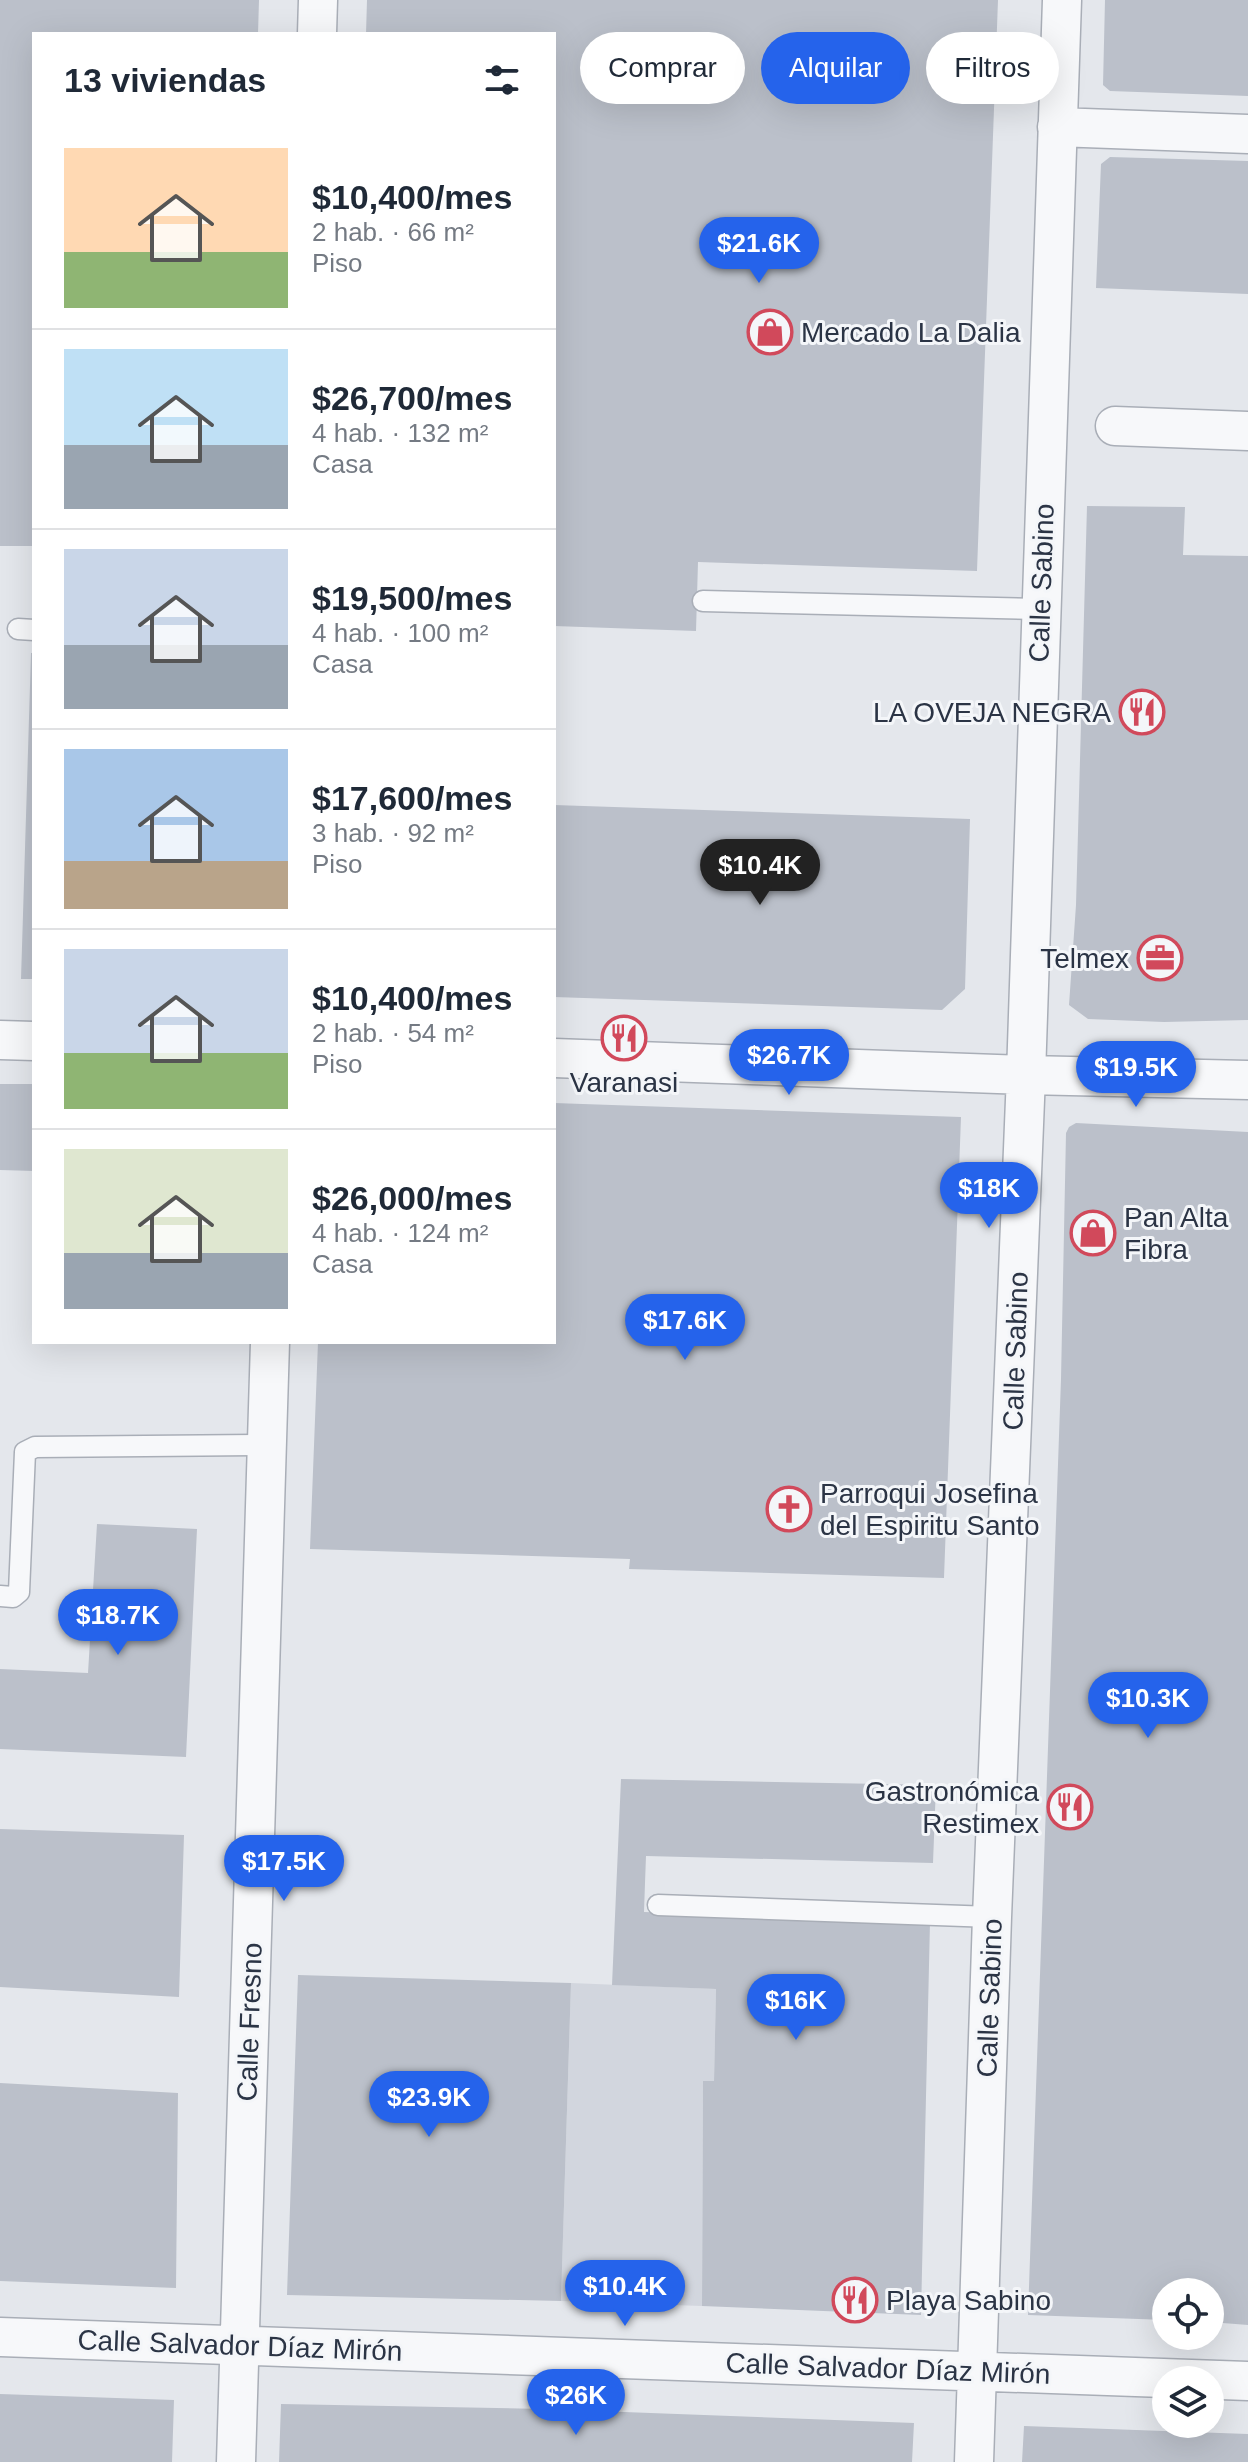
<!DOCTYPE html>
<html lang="es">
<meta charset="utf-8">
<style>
body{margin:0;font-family:Helvetica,sans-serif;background:#f2f2f3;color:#1f2937;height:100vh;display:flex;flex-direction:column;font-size:30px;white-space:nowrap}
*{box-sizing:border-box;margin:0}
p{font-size:26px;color:#747a83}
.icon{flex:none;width:44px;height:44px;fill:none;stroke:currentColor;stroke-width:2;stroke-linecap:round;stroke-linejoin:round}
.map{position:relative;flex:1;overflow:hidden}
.drawer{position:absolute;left:32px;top:32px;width:524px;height:1312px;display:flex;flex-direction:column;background:#fff;border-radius:0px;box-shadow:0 8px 32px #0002}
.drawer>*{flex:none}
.top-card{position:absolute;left:580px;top:32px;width:548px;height:72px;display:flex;gap:16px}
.tools{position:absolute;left:1152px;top:2278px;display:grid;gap:16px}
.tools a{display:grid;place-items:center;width:72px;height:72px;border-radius:50%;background:#fff;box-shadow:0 8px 32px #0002;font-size:40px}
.price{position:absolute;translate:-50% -68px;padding:0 18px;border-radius:28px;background:#2563eb;color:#fff;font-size:26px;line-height:52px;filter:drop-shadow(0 2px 4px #0008)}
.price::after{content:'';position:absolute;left:50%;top:48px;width:24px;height:18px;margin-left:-12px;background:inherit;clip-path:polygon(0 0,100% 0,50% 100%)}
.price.active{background:#222;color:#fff}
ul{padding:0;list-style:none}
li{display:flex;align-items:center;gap:24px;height:200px;padding:0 32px}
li+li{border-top:2px solid #e0e1e3}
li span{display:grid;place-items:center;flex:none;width:224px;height:160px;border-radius:0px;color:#555}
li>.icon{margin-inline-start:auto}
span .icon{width:96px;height:96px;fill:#fffc;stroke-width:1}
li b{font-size:34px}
h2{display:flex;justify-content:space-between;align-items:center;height:96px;padding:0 32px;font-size:34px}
.pill{padding:0 28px;border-radius:36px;background:#fff;box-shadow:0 8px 32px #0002;font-size:28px;line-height:72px}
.pill.active{background:#2563eb;color:#fff}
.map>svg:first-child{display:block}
.built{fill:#d2d6de}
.building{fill:#bbc0ca}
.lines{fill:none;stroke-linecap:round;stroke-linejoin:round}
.service-casing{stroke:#a9aeb7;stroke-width:23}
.minor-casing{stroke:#a9aeb7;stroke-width:41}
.service{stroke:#f7f8fa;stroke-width:20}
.minor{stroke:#f7f8fa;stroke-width:38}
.labels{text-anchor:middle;stroke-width:6;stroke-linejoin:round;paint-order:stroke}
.poi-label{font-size:28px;fill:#2b3445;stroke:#f4f6f9;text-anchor:start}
.street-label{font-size:28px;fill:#2b3445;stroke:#f4f6f9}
</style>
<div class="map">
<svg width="1248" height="2462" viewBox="0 0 1248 2462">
<rect width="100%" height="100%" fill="#e4e7ec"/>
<path class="built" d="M571,1983L716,1989L714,2081L703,2082L702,2306L561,2301Z"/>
<path class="building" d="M0,0H259L258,34H34V546H0Z
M367,0H998L977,571L698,562L696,631L554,626V34H366Z
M1105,0H1248V96L1110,91L1103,85Z
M1110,157L1248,161V294L1096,288L1101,164Z
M1087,506L1185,507L1183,555L1248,556V1020L1164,1022L1088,1019L1069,1005L1076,905Z
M31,653H34V979H21Z
M554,805L970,819L965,989L942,1010L554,997Z
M0,1084H34V1171L0,1170Z
M554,1103L961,1117L944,1578L629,1569L630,1559L310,1549L318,1342H554Z
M1076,1123L1248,1132V2325L1210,2322V2292H1166V2320L1028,2315L1061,1379L1066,1133L1069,1127Z
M97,1524L197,1529L186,1757L0,1749V1669L88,1673Z
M621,1779L936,1785L933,1863L646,1856L645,1883L644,1912L930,1922L921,2315L702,2306L703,2081H714L716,1989L612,1985Z
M0,1829L184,1835L179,1997L0,1987Z
M298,1975L571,1983L561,2301L287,2295Z
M0,2083L178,2093L176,2288L0,2281Z
M0,2394L174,2400L172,2462H0Z
M281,2404L544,2409L914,2423L912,2462H279Z
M1024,2426L1248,2434V2462H1022Z"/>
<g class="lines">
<g class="service-casing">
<path id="service" d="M703,601L1040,609
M18,629L34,630
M0,1596L13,1597L19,1592L25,1452L35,1447L266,1445
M658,1905L992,1917"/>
</g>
<g class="minor-casing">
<path id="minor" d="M317,34L318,0
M1057,127L1248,134
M1115,426L1248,431
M0,1040L34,1041
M554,1058L1026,1075L1248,1080
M0,2337L1248,2381
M236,2462L270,1342
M974,2462L992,1917L1026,1075L1062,0"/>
</g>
<use href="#service" class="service"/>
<use href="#minor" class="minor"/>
</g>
<defs>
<g id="shop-ring" transform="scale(2.3)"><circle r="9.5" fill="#f4f6f9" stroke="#d1495b" stroke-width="1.5"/><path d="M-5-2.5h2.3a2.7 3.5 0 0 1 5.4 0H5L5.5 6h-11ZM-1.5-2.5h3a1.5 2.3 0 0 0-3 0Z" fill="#d1495b"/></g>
<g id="restaurant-ring" transform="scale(2.3)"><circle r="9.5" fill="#f4f6f9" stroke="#d1495b" stroke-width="1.5"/><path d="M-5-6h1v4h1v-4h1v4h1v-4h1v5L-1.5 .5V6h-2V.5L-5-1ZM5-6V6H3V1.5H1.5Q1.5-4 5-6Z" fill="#d1495b"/></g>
<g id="office-ring" transform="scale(2.3)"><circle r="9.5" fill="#f4f6f9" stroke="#d1495b" stroke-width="1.5"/><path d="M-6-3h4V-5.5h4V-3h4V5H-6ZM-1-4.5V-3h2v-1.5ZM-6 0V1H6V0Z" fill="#d1495b"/></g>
<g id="church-ring" transform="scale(2.3)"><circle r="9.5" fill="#f4f6f9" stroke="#d1495b" stroke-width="1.5"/><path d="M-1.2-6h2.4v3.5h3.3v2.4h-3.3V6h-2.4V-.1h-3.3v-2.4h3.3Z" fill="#d1495b"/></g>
</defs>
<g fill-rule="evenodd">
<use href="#shop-ring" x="770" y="332"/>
<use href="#restaurant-ring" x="1142" y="712"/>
<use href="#office-ring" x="1160" y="958"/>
<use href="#restaurant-ring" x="624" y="1038"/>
<use href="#shop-ring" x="1093" y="1233"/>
<use href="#church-ring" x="789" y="1509"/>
<use href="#restaurant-ring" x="1070" y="1807"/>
<use href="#restaurant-ring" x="855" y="2300"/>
</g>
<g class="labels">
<g class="poi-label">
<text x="801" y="342">Mercado La Dalia</text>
<text x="1111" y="722" text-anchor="end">LA OVEJA NEGRA</text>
<text x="1129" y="968" text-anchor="end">Telmex</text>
<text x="624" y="1092" text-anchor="middle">Varanasi</text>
<text x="1124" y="1227">Pan Alta<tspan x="1124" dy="32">Fibra</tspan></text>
<text x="820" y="1503">Parroqui Josefina<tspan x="820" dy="32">del Espiritu Santo</tspan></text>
<text x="1039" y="1801" text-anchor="end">Gastronómica<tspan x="1039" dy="32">Restimex</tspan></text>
<text x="886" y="2310">Playa Sabino</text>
</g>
<g class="street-label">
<text transform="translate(1041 583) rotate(-88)" y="10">Calle Sabino</text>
<text transform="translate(1015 1351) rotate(-88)" y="10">Calle Sabino</text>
<text transform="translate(989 1998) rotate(-88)" y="10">Calle Sabino</text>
<text transform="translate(249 2022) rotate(-88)" y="10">Calle Fresno</text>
<text transform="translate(240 2345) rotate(2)" y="10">Calle Salvador Díaz Mirón</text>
<text transform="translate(888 2368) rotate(2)" y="10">Calle Salvador Díaz Mirón</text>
</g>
</g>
</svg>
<div class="tools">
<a><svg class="icon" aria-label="locate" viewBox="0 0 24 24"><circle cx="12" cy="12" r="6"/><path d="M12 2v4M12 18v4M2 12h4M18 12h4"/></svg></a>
<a><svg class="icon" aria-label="layers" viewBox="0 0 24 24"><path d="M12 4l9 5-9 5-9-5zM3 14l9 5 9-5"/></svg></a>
</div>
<b class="price" style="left:759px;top:285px">$21.6K</b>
<b class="price active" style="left:760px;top:907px">$10.4K</b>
<b class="price" style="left:789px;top:1097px">$26.7K</b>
<b class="price" style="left:1136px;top:1109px">$19.5K</b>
<b class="price" style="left:989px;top:1230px">$18K</b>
<b class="price" style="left:685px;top:1362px">$17.6K</b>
<b class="price" style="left:118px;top:1657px">$18.7K</b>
<b class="price" style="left:1148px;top:1740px">$10.3K</b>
<b class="price" style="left:284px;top:1903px">$17.5K</b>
<b class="price" style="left:796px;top:2042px">$16K</b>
<b class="price" style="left:429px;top:2139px">$23.9K</b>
<b class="price" style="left:625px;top:2328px">$10.4K</b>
<b class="price" style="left:576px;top:2437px">$26K</b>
<div class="top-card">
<a class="pill">Comprar</a>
<a class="pill active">Alquilar</a>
<a class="pill">Filtros</a>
</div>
<section class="drawer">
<h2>13 viviendas<svg class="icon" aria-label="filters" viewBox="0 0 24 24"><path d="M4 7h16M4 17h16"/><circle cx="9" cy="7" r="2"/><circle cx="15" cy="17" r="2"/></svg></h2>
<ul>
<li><span style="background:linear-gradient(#ffd9b3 65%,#8fb573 0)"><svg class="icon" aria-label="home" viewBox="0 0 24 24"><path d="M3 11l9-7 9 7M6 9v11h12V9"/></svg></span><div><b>$10,400/mes</b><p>2 hab. · 66 m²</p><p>Piso</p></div></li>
<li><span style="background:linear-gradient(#bfe0f5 60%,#9aa5b1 0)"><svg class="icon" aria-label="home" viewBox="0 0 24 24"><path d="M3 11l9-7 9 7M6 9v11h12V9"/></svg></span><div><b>$26,700/mes</b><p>4 hab. · 132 m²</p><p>Casa</p></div></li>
<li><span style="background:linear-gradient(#c9d6e8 60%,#9aa5b1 0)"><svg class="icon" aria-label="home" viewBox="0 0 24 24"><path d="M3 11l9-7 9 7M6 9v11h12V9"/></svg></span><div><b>$19,500/mes</b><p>4 hab. · 100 m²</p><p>Casa</p></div></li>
<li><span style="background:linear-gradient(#a9c7e8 70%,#b9a48a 0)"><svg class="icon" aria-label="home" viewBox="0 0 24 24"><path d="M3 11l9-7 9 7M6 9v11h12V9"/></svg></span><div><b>$17,600/mes</b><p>3 hab. · 92 m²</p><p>Piso</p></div></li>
<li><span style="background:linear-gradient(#c9d6e8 65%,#8fb573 0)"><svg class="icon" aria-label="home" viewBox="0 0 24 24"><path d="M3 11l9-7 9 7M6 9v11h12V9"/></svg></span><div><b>$10,400/mes</b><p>2 hab. · 54 m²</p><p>Piso</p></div></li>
<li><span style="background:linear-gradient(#dfe7d0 65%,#9aa5b1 0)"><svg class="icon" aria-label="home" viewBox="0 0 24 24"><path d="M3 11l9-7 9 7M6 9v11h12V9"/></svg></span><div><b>$26,000/mes</b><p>4 hab. · 124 m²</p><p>Casa</p></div></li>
</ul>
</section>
</div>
